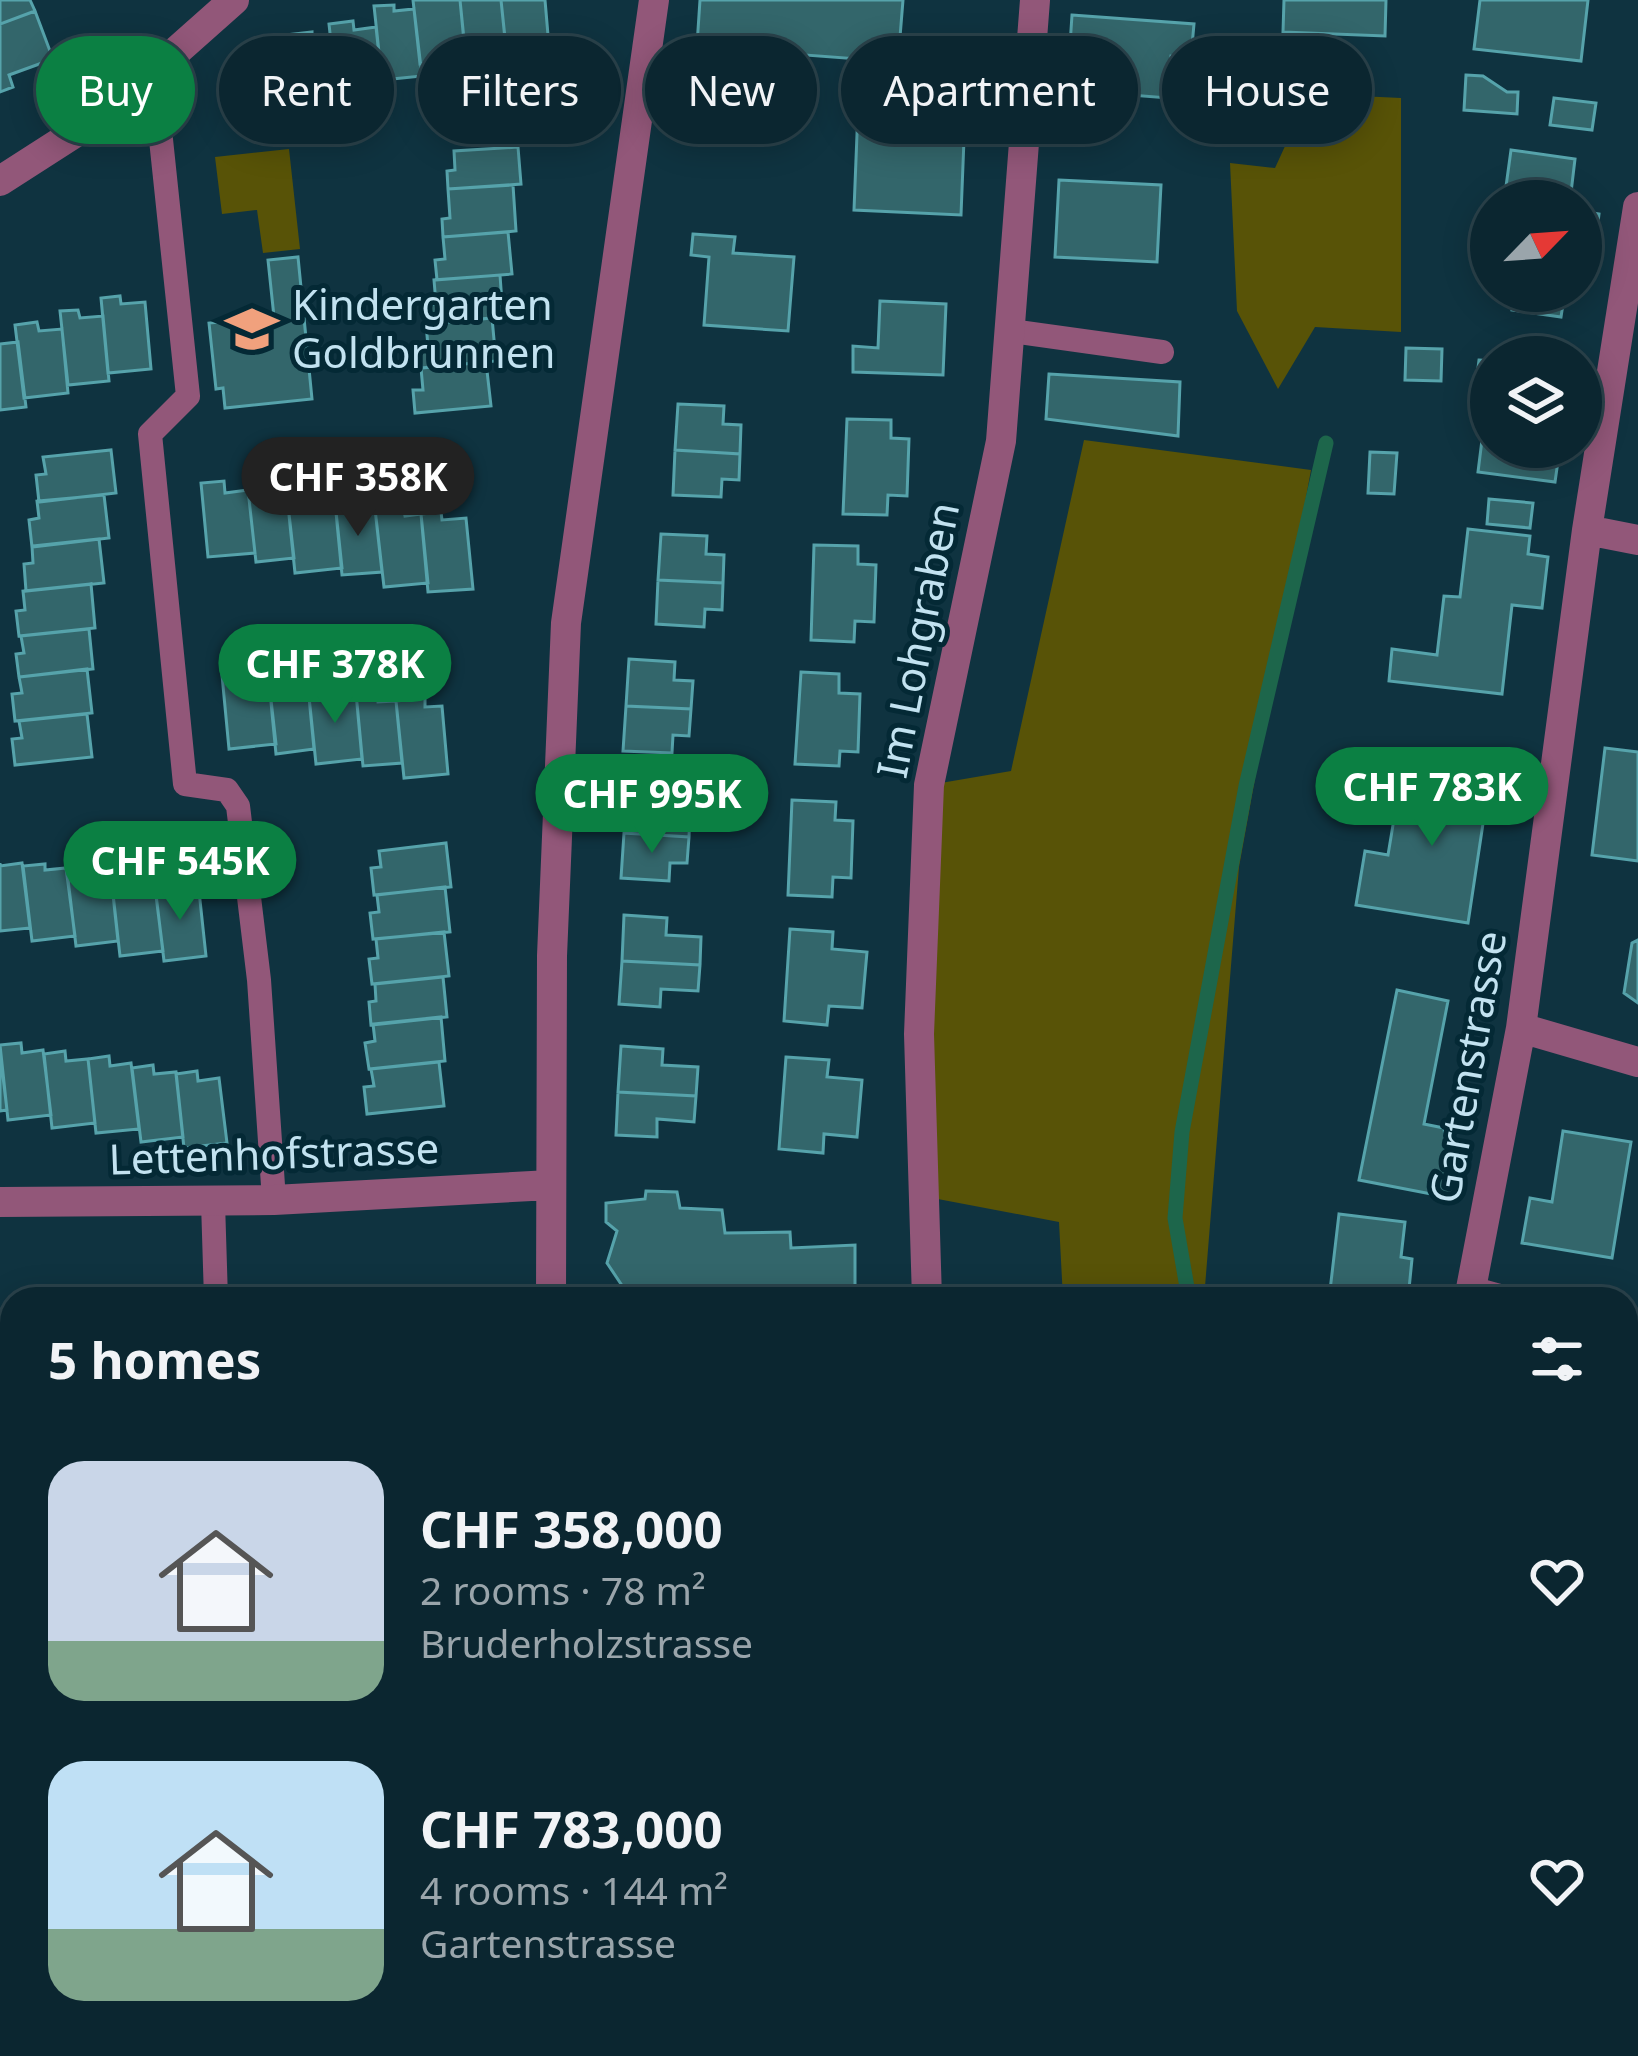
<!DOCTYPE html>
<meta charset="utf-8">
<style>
body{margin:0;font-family:"Noto Sans",sans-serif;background:#142e38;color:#f1f3f6;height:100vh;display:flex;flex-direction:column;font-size:45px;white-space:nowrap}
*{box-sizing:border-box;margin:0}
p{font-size:39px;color:#9aa5ab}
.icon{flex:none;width:66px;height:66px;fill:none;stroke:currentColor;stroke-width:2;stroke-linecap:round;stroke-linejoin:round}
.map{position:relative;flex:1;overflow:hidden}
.side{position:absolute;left:0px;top:1287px;width:1638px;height:771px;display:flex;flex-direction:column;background:#0b2630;border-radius:36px 36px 0 0;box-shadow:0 6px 30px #0003,0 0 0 3px #2b434c}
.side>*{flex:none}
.hud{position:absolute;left:36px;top:36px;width:1566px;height:108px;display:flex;gap:24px}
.needle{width:78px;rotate:65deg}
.fabs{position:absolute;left:1470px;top:180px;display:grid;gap:24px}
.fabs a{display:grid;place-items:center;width:132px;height:132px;border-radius:50%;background:#0b2630;box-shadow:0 6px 30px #0003,0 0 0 3px #2b434c;font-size:60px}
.price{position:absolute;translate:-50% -102px;padding:0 27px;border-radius:42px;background:#0b8043;color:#fff;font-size:39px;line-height:78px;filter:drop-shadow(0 3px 6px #0008)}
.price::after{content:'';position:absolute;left:50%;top:72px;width:36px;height:27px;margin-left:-18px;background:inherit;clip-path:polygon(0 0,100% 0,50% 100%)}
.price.on{background:#222;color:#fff}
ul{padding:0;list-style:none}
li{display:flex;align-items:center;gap:36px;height:300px;padding:0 48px}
li span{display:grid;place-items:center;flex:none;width:336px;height:240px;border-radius:36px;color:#555}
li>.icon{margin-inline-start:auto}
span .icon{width:144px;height:144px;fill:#fffc;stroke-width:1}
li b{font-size:51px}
h2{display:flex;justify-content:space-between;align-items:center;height:144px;padding:0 48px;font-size:51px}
.chip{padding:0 42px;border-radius:54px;background:#0b2630;box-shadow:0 6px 30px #0003,0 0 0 3px #2b434c;font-size:42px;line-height:108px}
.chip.on{background:#0b8043;color:#fff}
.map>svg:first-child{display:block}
.green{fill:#585307}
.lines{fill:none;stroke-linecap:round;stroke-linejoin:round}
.stream{stroke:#1d664b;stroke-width:15}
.building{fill:#33666b;stroke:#56a3ab;stroke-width:3}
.service{stroke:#925779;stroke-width:24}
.minor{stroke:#925779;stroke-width:30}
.labels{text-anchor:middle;stroke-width:10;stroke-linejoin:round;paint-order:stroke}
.poi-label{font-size:42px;fill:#c2e2f0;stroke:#042935;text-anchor:start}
.street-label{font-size:42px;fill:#c2e2f0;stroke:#042935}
</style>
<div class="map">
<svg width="1638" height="2056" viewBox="0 0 1638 2056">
<rect width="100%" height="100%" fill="#0f3340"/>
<path class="green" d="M1319,72L1346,75L1359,96L1401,98V332L1315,327L1278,389L1237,311L1230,163L1275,168Z
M289,149L300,249L263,253L257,210L222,214L215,157Z
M1084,440L1311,470L1239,867L1204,1299H1063L1059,1222L922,1196L929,785L1011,771Z
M1087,2046H1493L1502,2056H1089Z"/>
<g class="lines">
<path class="stream" d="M1189,1299L1175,1218L1182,1132L1246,786L1326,443
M1325,2056L1328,2046"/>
</g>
<path class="building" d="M0,0H30L35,11L0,24Z
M413,0H460L466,59L420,64Z
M460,0H501L506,47L465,52Z
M501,0H545L548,35L505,39Z
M700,0H903L898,62L806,55L805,68L696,60Z
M1284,0H1386L1385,36L1283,32Z
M1480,0H1588L1581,61L1474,49Z
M394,5V11L414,9L422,76L382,80L374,6Z
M35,11L53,59L9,75L13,87L0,92V24Z
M1072,15L1194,24L1191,57L1171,56L1168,98L1067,90Z
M353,21L354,30L376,27L383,93L337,98L329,24Z
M312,32V41L330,39L338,107L294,112L285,35Z
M1466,75L1483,76L1507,92H1518L1517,114L1464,110Z
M262,81L264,123L243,124L240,83Z
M1554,98L1596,103L1592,130L1550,125Z
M858,109L965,114L961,215L854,210Z
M518,147L521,184L448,189L447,171L455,170L454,151Z
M1511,150L1575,159L1570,201H1504Z
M1059,180L1161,185L1157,262L1055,257Z
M513,185L516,231L443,237L442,219L450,218L448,189Z
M1581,211L1599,214L1593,264L1581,262Z
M508,232L512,274L437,280L435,260L445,259L443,237Z
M693,234L735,237L733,253L794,257L788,331L704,325L709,257L691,255Z
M298,257L312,399L225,408L223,388L216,389L209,323L274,317L268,260Z
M500,275L503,317L430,324L429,305L436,304L434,280Z
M1514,291H1565L1561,317L1512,310Z
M120,296L121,304L145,302L151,369L108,373L101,298Z
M880,301L946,304L943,375L853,372V346L878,348Z
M78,310L80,318L103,316L109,381L68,385L60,311Z
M492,318L496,361L421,368L419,347L428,346L426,324Z
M37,322L39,331L62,329L68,393L24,398L15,325Z
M18,342L26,407L0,410V344Z
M1406,348L1442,349L1441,381L1405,380Z
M1479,360L1491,361V447H1560L1555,482L1478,472L1485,416L1472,414Z
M486,362L491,406L415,413L413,390H423L421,368Z
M1049,374L1180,382L1178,436L1046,419Z
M678,404L724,406L723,424L741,425L740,454L675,450Z
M847,419L891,420V438L909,439L907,496L888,495L887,515L843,514Z
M111,450L116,493L39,502L36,475L46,474L43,457Z
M675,450L740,454L739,480L722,479L721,497L673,495Z
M1370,452L1397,453L1394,494L1368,493Z
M224,481L225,493L248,490L255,553L208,557L201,483Z
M269,489L270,498L287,496L294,558L256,562L248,490Z
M311,494L312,504L335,502L342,568L295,573L287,496Z
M104,495L109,538L32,547L29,520L39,518L37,501Z
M1489,499L1533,503L1530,528L1487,524Z
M357,500V511L375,509L382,572L342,575L335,502Z
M403,507L405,516L421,514L428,583L384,587L375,509Z
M441,512L442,520L466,518L473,589L428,592L421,514Z
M1468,529L1530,536L1528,554L1548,557L1542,608L1512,605L1502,694L1389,681L1392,649L1437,655L1444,596L1460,597Z
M661,534L707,536L706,554L724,555L723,583L658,580Z
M99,539L104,583L26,591L24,564L33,563L32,546Z
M814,545L858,546V564L876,565L874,622L855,621L854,642L811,640Z
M658,580L723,583L722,610L705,609L704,627L656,624Z
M91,584L95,628L19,636L16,611L25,610L23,591Z
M89,629L93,669L19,677L16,654L24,653L21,636Z
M629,659L675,662L674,680L693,681L691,709L626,706Z
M87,669L92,713L15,721L12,694L22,693L19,677Z
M245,672L246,684L269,682L276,744L229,749L222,675Z
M801,672L839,674V693L860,694L858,752L840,751L839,766L795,764Z
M290,679L291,689L308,687L314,749L276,754L269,682Z
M331,685L332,696L356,693L362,759L316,764L308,687Z
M377,691L378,702L396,701L402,763L363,766L356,693Z
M425,698V707L442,706L448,774L404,778L396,701Z
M626,706L691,709L689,736L673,735L672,753L623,751Z
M87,714L92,757L15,765L12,739L22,738L19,721Z
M1605,748L1638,752V861L1592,855Z
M1442,756L1492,764L1468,923L1356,905L1365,851L1388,855L1397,801L1434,807Z
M627,787L672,790L671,808L690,809L689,837L624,833Z
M792,800L836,802L835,820L853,821L851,878L833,877L832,897L788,895Z
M624,833L689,837L687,863H670L669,881L621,878Z
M446,843L451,887L374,895L371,868L381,867L379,851Z
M0,863V866L22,863L30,928L0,931Z
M45,864V870L66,868L75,936L32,941L23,866Z
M88,869L89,879L111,876L118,941L76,946L67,871Z
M154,880L163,951L120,956L112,885Z
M176,884L177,894L199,891L206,956L164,961L155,886Z
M445,887L450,932L373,939L370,913L379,912L377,895Z
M624,915L667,918L666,935L701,937L700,965L622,961Z
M790,929L833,932L832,949L867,952L862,1008L829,1006L827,1025L784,1021Z
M444,932L449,976L372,984L369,959L378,958L376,939Z
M1638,940V1003L1624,993L1632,943Z
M622,961L700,965L698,991L661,989L660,1007L619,1004Z
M443,977L447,1017L371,1025L369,1002L376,1001L375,984Z
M1397,990L1448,1001L1424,1124L1444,1128L1446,1148L1466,1152L1457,1199L1359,1180Z
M441,1017L445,1061L369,1069L365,1043L375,1041L373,1024Z
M21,1043L22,1053L43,1050L51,1115L8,1120L0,1045Z
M621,1046L663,1049L662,1065L698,1067L696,1096L618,1092Z
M65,1051L66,1061L88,1059L95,1123L52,1128L44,1054Z
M0,1052L7,1110L0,1111Z
M109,1056L110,1066L131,1063L139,1129L96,1133L88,1059Z
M786,1057L829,1060L827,1077L862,1080L857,1137L824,1134L823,1153L779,1149Z
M439,1062L444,1106L367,1114L364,1087L374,1086L371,1069Z
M153,1065L154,1074L176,1072L183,1137L141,1142L132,1068Z
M197,1071L198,1081L219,1078L227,1143L184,1148L176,1074Z
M618,1092L696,1096L694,1122L657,1119V1137L616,1135Z
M1563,1131L1631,1142L1612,1258L1522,1243L1530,1198L1552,1202Z
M646,1191L677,1192L680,1208L722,1210L725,1233L790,1232L791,1248L855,1245V1299H631L607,1263L617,1231L606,1222V1203L645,1199Z
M1339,1214L1405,1222L1401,1257L1412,1259L1408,1299H1329Z
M430,1289H474V1299H430Z
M1626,1317L1638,1319V1397L1626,1396Z
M0,1355H12V1435H0Z
M0,1588H12V1668H0Z
M1626,1692L1638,1693V1923L1626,1922Z
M292,2046H336V2055L292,2056Z"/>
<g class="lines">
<path class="service" d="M154,73L188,396L150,434L185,784L227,790L238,806L259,980L274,1200
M1011,331L1162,352
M213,1202L216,1299
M1471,1288L1511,1299"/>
<path class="minor" d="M0,181L109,111L234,0
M1587,530L1638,540
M1521,1028L1638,1062
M0,1202L274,1200L550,1185
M551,1299L552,956L566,623L654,0
M927,1299L919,1034L929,785L1001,441L1035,0
M1469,1299L1521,1028L1587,530L1638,207
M547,2056V2046
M761,2056L796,2046"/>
</g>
<defs>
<g id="school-bare" transform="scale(4.14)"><path d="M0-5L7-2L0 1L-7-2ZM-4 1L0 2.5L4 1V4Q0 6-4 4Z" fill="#f1a17d" stroke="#042935" stroke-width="2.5" paint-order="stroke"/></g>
</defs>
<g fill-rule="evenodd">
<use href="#school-bare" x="252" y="329"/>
</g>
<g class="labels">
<g class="poi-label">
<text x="292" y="320">Kindergarten<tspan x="292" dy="48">Goldbrunnen</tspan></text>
</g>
<g class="street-label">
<text transform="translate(918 640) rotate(-79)" y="15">Im Lohgraben</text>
<text transform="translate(1468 1067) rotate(-80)" y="15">Gartenstrasse</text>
<text transform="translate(274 1154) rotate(-2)" y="15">Lettenhofstrasse</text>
</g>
</g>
</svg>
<div class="fabs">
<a><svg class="needle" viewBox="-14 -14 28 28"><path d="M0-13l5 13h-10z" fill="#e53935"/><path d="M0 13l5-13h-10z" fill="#9aa5ab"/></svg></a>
<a><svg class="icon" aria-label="layers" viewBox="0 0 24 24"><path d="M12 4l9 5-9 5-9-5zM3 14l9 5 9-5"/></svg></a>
</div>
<b class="price on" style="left:358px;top:539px">CHF 358K</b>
<b class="price" style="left:335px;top:726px">CHF 378K</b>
<b class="price" style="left:1432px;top:849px">CHF 783K</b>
<b class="price" style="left:652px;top:856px">CHF 995K</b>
<b class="price" style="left:180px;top:923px">CHF 545K</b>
<div class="hud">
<a class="chip on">Buy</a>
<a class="chip">Rent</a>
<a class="chip">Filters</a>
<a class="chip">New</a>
<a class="chip">Apartment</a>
<a class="chip">House</a>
</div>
<section class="side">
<h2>5 homes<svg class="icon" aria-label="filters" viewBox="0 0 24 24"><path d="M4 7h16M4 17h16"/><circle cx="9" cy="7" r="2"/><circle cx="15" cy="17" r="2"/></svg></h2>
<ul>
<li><span style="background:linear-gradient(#c9d6e8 75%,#7fa58c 0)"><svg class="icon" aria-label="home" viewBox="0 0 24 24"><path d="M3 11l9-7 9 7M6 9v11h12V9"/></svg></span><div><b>CHF 358,000</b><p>2 rooms · 78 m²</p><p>Bruderholzstrasse</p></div><svg class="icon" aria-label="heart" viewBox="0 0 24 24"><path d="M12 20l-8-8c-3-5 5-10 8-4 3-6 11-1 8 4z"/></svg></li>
<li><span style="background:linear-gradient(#bfe0f5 70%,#7fa58c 0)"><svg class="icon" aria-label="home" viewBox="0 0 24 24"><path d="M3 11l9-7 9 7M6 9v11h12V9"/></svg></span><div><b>CHF 783,000</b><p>4 rooms · 144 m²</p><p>Gartenstrasse</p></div><svg class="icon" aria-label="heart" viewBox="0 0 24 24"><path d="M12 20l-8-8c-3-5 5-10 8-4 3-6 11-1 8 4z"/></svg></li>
</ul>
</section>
</div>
